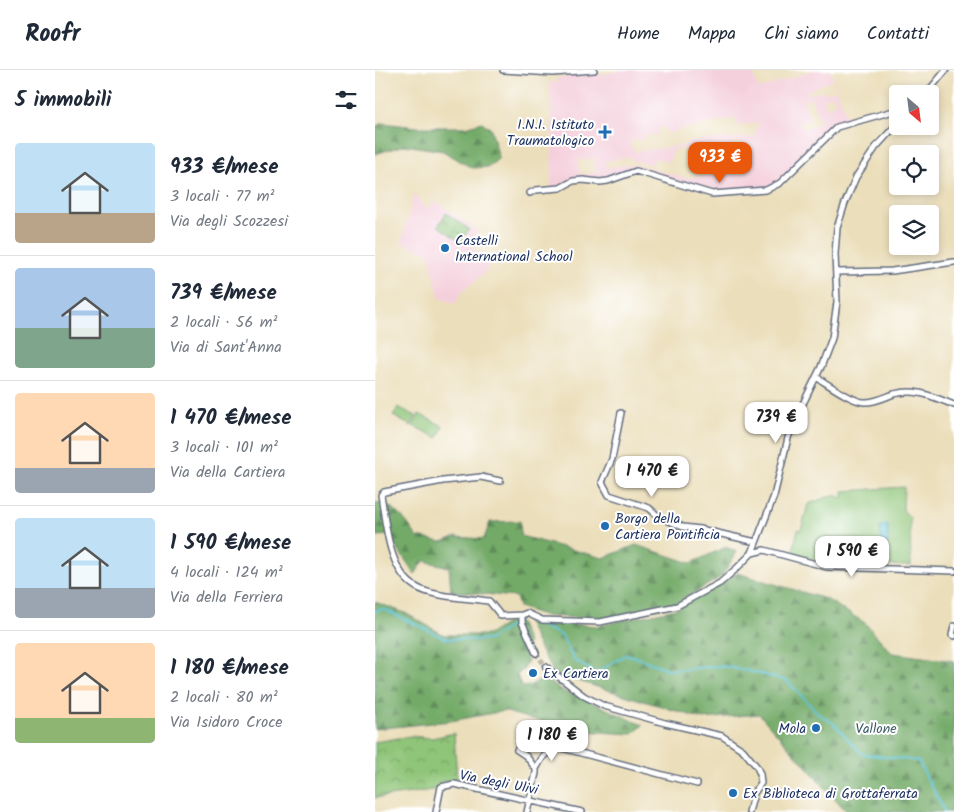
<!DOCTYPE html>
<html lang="it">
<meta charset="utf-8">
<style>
body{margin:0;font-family:Kalam,sans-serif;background:#f6f6f7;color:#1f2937;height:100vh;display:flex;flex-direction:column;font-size:19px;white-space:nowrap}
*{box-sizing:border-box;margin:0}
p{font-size:16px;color:#747a83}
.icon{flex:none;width:28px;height:28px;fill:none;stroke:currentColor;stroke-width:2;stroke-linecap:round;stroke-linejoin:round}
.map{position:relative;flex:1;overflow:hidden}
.details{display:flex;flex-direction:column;background:#fff;width:375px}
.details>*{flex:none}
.needle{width:32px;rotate:152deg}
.fabs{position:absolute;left:514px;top:15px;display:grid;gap:10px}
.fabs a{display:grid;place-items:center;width:50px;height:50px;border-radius:5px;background:#fff;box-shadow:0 2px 8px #0003;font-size:25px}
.price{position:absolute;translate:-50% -42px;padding:0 11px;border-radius:10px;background:#fff;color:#222;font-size:16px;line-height:32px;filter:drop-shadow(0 1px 2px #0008)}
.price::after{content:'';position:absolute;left:50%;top:30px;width:15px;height:11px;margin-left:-8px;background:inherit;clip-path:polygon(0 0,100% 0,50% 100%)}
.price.selected{background:#ea580c;color:#fff}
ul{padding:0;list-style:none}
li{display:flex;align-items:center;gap:15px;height:125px;padding:0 15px}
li+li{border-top:1px solid #e0e1e3}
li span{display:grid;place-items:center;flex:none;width:140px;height:100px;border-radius:5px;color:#555}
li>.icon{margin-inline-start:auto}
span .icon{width:60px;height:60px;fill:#fffc;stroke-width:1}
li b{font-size:21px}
h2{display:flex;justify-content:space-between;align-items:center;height:60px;padding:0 15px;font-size:21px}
header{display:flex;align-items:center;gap:30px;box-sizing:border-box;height:70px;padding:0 25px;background:#fff;border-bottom:1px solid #e0e1e3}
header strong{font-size:24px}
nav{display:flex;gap:28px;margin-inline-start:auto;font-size:18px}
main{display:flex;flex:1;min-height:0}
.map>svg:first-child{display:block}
.built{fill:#f4cfdc;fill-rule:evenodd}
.forest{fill:url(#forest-firs);stroke:#476c63}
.park{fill:url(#park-crowns);stroke:#557a6b}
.pitch{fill:#8fc578;stroke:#557a6b}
.water{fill:url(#water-rules);stroke:#387798}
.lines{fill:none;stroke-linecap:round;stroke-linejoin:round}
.stream{stroke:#55bfd2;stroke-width:2}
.minor-tunnel{stroke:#c1bba8;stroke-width:5;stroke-dasharray:5 2.5;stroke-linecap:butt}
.minor-casing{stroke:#646c7e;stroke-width:8}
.minor{stroke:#fff;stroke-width:5}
.poi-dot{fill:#1f6fb2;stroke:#fff;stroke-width:2}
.labels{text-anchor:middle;stroke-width:4;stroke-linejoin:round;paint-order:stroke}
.poi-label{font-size:14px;fill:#1b2f5e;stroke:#fff;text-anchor:start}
.park-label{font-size:14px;fill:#3e5c66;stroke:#fff}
.street-label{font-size:14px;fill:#1b2f5e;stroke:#fff}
</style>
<header>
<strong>Roofr</strong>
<nav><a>Home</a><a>Mappa</a><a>Chi siamo</a><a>Contatti</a></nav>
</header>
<main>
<section class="details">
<h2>5 immobili<svg class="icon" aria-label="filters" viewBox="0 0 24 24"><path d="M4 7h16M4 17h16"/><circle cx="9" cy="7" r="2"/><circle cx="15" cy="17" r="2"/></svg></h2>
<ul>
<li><span style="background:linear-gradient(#bfe0f5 70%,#b9a48a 0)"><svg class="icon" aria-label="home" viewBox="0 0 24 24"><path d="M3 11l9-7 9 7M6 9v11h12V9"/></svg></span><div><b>933 €/mese</b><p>3 locali · 77 m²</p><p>Via degli Scozzesi</p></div></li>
<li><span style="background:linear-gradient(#a9c7e8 60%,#7fa58c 0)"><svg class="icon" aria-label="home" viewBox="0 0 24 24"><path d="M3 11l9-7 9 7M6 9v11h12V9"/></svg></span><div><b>739 €/mese</b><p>2 locali · 56 m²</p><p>Via di Sant'Anna</p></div></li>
<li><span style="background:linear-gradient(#ffd9b3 75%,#9aa5b1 0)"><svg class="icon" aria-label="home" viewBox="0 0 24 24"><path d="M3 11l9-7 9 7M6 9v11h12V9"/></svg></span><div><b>1 470 €/mese</b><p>3 locali · 101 m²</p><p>Via della Cartiera</p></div></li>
<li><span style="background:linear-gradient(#bfe0f5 70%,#9aa5b1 0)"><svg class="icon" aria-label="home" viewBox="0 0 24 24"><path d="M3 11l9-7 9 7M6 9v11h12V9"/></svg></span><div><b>1 590 €/mese</b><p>4 locali · 124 m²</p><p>Via della Ferriera</p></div></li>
<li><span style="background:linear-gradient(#ffd9b3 75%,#8fb573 0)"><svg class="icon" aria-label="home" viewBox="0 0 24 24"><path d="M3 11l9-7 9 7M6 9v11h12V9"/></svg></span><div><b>1 180 €/mese</b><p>2 locali · 80 m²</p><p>Via Isidoro Croce</p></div></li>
</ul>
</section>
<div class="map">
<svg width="579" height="742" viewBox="0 0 579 742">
<defs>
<pattern id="forest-firs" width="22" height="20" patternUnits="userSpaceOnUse" patternTransform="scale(1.25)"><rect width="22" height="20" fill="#73aa68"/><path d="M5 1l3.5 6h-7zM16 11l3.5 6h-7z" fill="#5e8b59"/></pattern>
<pattern id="park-crowns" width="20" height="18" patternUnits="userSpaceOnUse" patternTransform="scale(1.25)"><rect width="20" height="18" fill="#8fc578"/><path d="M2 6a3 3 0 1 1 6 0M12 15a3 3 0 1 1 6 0" fill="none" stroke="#74a066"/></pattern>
<pattern id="water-rules" width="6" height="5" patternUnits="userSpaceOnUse" patternTransform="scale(1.25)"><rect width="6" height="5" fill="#55bfd2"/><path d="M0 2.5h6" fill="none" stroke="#469cae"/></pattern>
</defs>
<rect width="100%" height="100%" fill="#fff"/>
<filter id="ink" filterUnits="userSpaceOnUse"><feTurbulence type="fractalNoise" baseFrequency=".02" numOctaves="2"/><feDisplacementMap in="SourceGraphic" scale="10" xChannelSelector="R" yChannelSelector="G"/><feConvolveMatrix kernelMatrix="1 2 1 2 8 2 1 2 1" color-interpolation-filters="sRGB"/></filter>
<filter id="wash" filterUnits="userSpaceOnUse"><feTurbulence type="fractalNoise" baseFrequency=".0096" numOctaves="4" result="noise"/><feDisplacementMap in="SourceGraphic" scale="20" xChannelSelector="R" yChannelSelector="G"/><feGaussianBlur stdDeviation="1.12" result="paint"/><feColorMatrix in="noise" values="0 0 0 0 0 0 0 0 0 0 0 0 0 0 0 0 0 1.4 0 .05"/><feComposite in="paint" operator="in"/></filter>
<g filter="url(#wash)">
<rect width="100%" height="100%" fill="#ebdeba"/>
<path class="built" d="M246,0H376L384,19L440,0H455L473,50L455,54V61L403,112L396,117L345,122L333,116L330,118L261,98L232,108L198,109L182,117L176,118L177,57L174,12L182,13V8L235,3ZM458,10L461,20L451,23L450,21L432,24V21ZM458,25L461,34L451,37L448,29ZM436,28L445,53L428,59L425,53L435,49L429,31ZM361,48L362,56L383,53L384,58H380V67L335,69L311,72V75L262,81L256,78L255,71L269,69V66L283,64V58L289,57L294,64L299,61ZM366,72L368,103L311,108L257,94L231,98V91L257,87V90L277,95L280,88L294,92L299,80L313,78V82L323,81V77L337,74L338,81L357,79V73ZM219,88L221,103L205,105L203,91Z
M39,124L52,139L60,131L103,161L94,174L116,193L110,202L86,223L80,234L64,227L54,183L26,173Z"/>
<path class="forest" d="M107,52L116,59L124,88L114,97L97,98L68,81L30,75L0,84V57L7,53L42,57H91Z
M0,433C21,434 31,451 42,467L67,472L80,467L109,469L115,452L145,451L146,466L228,488L261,475L316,493L351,477L362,482L347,506L301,534L258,544L224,549L171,546L144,537L141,527L76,521L74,497L49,491L40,504L17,471L16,465L0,466Z
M362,503L451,529L490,553L517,583L579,591V742H472L384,644L328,649L180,604L167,583L151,550L223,556L301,539Z
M0,532L30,543L69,565H113L130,554L143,550L153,573L147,578L153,592L149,595V599L142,605L146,616L151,617L169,609L195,625H200L268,655L258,664L221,662L155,649L129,641L76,651L0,659Z"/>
<path class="park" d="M71,143L94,159L86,172L63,156Z
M79,663L82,709L64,712V719L0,728V672L35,666L57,668Z"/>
<path class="pitch" d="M23,337L41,346L36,356L18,346Z
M44,344L68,356L63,368L38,356Z
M529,417L528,440L535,447L536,496L454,494L449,488L445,491L422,485L423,483L418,480L423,459L426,460L433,434L458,425L468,428V421Z"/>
<path class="water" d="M513,455V474L510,475L512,478L508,480L507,478L509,475H506L505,456Z"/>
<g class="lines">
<path class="stream" d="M0,541L8,539L72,569L114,570L143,551
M151,549L186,565L199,590L221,603L252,584L295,600L348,596L382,603L412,611L445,645L458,653L487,684L543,691L570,742"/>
</g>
</g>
<g filter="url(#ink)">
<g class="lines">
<path class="minor-tunnel" d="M161,583L171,597"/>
<g class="minor-casing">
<path id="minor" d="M128,0L178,3L219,0
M551,24L571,0
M155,123L161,120L185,118L198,111L208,110L225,112L233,111L261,101L337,124L391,120L405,113L462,57L522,40
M462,202L517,201L579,192
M441,307C453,314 476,331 489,332C499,333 510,327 519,324C542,318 558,327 579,335
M246,343L237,389L227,412L234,425L274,438L283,446L308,457L325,459L381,472
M125,411L106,407L68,411L9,422L6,425C11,453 13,501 41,517C57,527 94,528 114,531L126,546L147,545L152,543L167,550L225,552L302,536L345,513L361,499L377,483L399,426L413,368L419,352L446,297L457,268L462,232L460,184L462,158L470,133L481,107L501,77L522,54
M377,483L389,480L452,497L579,501
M147,545V552L161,583
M579,556L577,565L579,566
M171,597L209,626L229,636L290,653L347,666L368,680L382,697L385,704L386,713L379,723L374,742
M142,680L151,686L161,699
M161,699C168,685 171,681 187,678L322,714
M61,742L66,717L79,714L207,742
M152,742L161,703V696"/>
</g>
<use href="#minor" class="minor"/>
</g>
</g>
<g class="poi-dot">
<path d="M227.5 54.5h5v5h5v5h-5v5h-5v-5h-5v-5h5z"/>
<circle cx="70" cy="178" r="5"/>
<circle cx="230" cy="456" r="5"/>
<circle cx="158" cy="603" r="5"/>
<circle cx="441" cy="658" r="5"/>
<circle cx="358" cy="723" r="5"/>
</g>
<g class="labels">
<g class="poi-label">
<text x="219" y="59" text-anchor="end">I.N.I. Istituto<tspan x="219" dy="16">Traumatologico</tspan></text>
<text x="80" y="175">Castelli<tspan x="80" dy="16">International School</tspan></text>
<text x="240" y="453">Borgo della<tspan x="240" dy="16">Cartiera Pontificia</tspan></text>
<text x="168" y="608">Ex Cartiera</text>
<text x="431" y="663" text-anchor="end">Mola</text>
<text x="368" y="728">Ex Biblioteca di Grottaferrata</text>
</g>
<g class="park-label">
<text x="501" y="663">Vallone</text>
</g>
<g class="street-label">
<text transform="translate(124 712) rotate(11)" y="5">Via degli Ulivi</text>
</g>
</g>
</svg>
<div class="fabs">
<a><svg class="needle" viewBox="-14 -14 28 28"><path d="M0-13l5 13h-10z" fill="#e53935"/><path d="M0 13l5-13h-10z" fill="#747a83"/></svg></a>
<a><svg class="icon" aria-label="locate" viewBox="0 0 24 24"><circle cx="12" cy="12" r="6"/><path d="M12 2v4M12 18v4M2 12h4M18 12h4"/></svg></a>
<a><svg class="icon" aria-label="layers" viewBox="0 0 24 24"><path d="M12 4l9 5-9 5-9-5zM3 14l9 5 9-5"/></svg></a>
</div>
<b class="price selected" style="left:345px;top:114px">933 €</b>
<b class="price" style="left:401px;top:374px">739 €</b>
<b class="price" style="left:277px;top:428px">1 470 €</b>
<b class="price" style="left:477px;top:508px">1 590 €</b>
<b class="price" style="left:177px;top:692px">1 180 €</b>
</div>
</main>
